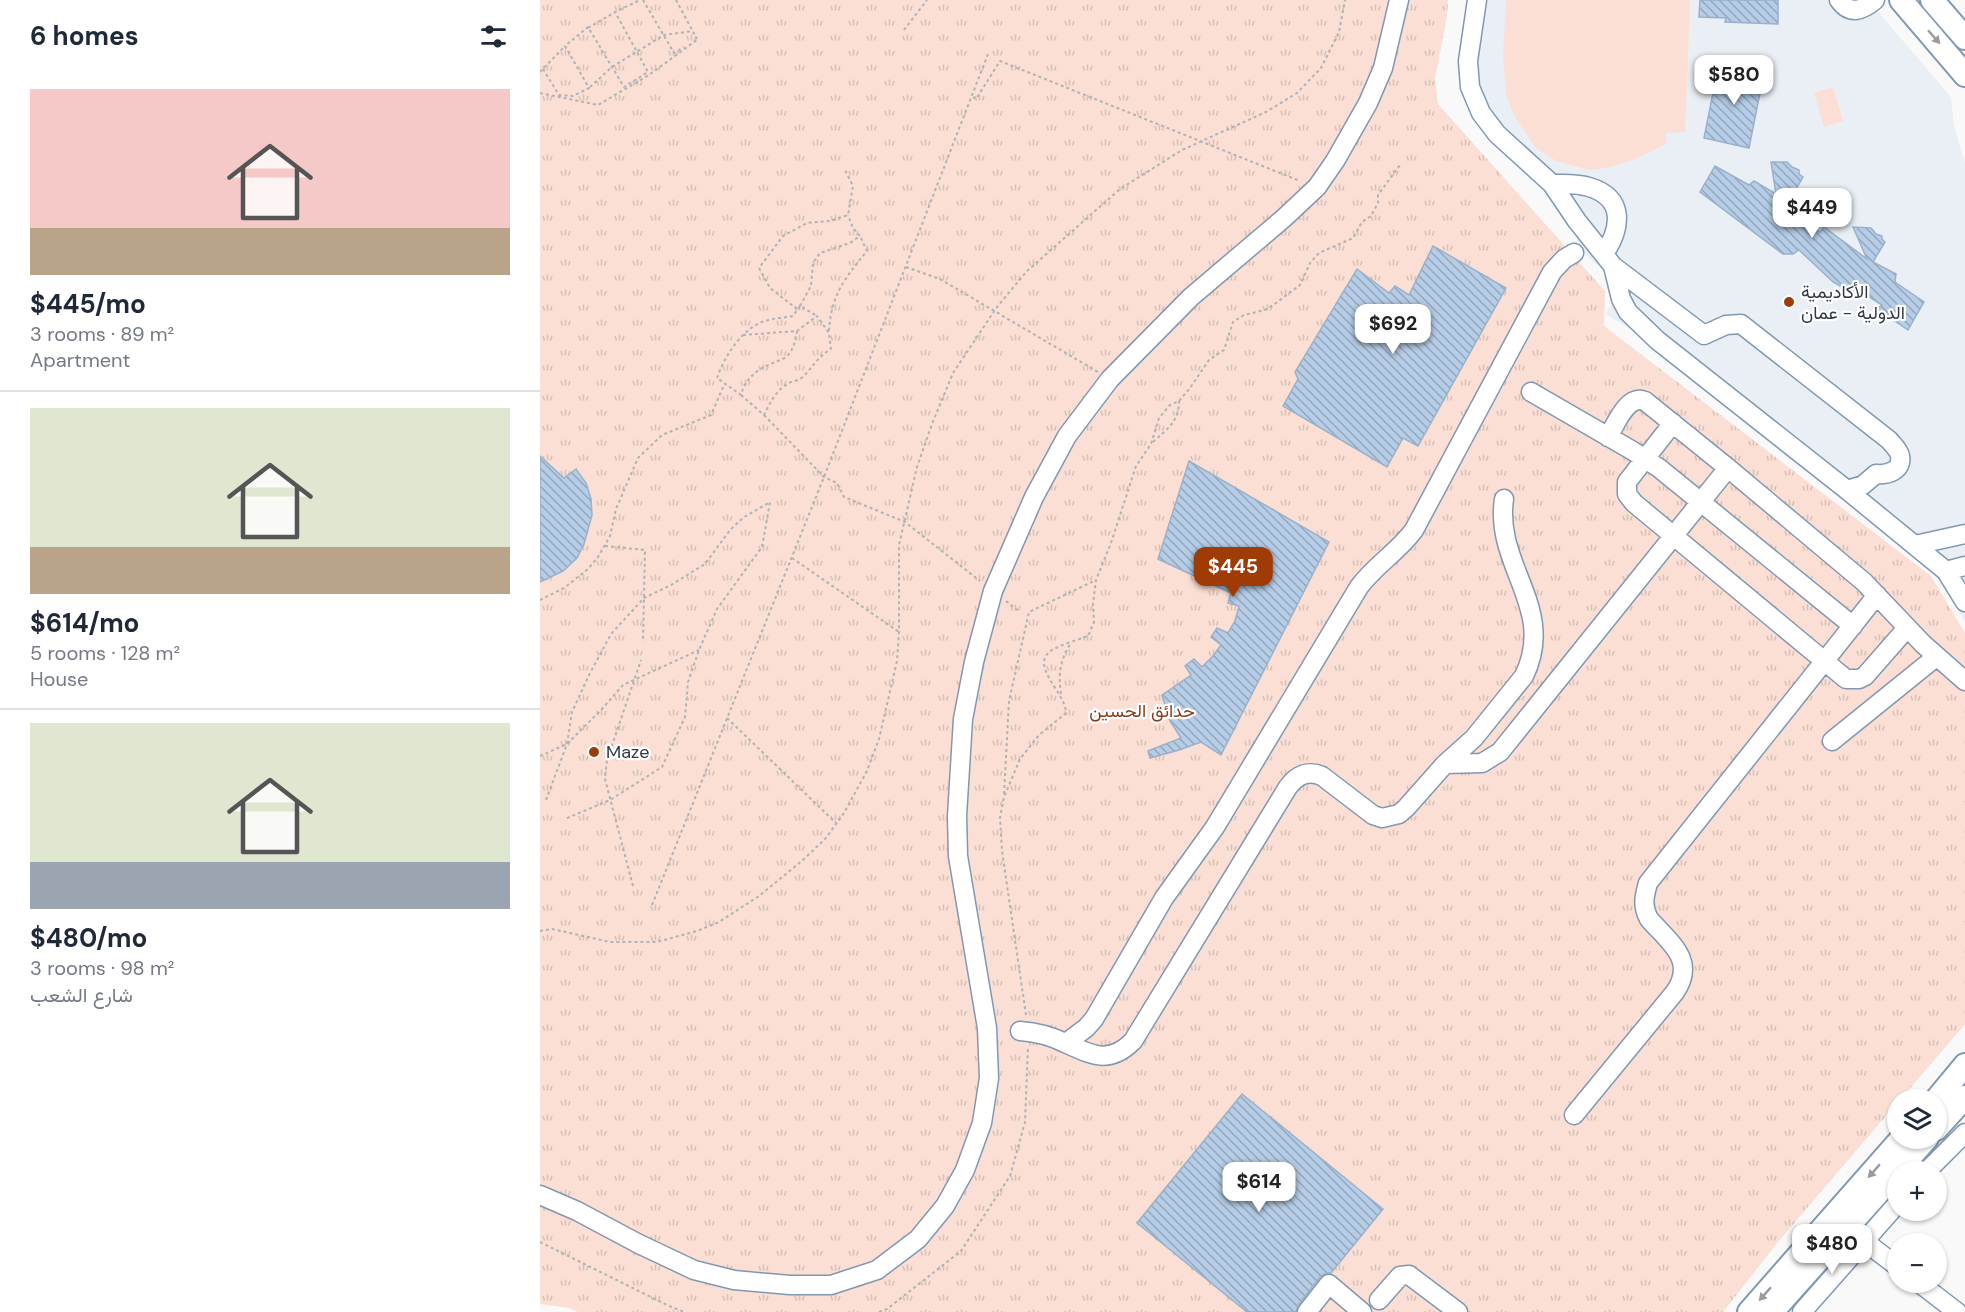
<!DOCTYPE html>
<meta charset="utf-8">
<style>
body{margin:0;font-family:"DM Sans",Vazirmatn,sans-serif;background:#f2f2f3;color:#1f2937;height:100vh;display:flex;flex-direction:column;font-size:22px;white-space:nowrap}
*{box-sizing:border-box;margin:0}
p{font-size:20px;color:#747a83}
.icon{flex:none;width:33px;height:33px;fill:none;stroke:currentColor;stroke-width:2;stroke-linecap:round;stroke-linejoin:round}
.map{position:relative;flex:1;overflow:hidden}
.panel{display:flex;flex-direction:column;background:#fff;width:540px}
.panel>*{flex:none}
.controls{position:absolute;left:1347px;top:1089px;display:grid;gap:12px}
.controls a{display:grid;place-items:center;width:60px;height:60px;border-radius:50%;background:#fff;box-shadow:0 2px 4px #0004;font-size:30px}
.price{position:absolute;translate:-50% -51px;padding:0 14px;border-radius:12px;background:#fff;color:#222;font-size:20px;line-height:39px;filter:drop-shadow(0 2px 3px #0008)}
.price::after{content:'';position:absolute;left:50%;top:36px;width:18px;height:14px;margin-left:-9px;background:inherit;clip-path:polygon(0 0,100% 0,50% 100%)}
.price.selected{background:#9f3b05;color:#fff}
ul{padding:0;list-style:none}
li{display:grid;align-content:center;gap:12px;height:318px;padding:0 30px}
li+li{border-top:2px solid #e0e1e3}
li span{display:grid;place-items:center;height:186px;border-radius:0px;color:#555}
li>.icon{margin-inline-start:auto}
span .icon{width:108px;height:108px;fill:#fffc;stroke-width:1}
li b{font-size:26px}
h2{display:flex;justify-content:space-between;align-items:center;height:72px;padding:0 30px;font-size:26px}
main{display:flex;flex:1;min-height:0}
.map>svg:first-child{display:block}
.built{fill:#e9eff5}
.green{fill:#fbdfd4}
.park{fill:url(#park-tufts)}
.building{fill:url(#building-back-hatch);stroke:#9ab1ca;stroke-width:1.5}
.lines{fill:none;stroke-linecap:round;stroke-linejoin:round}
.minor-casing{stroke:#8198b0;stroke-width:21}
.major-casing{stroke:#8198b0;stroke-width:26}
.path{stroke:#afb2b6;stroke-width:2;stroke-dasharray:3 3;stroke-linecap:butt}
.minor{stroke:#fff;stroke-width:18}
.major{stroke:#fff;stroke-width:22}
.oneway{fill:#989ca1}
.poi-dot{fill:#9f3b05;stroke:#fff;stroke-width:2}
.labels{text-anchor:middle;stroke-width:4.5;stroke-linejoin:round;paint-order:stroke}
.poi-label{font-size:18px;fill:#303943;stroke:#fff;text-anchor:start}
.park-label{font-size:18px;fill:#8a3c1a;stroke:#fff}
</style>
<main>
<section class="panel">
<h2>6 homes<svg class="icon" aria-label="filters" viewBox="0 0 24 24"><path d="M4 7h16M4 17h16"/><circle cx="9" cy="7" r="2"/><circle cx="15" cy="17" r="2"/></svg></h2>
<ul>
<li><span style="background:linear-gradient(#f6c9c9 75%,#b9a48a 0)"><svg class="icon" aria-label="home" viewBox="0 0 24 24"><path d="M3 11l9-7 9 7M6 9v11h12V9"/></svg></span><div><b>$445/mo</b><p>3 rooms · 89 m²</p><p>Apartment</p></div></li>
<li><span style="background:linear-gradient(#dfe7d0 75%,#b9a48a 0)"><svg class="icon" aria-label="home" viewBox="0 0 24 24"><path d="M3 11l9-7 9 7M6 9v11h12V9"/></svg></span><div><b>$614/mo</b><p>5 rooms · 128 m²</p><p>House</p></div></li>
<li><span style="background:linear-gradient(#dfe7d0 75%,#9aa5b1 0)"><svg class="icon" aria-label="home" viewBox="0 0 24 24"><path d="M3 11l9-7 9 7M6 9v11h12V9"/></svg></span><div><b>$480/mo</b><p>3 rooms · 98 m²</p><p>شارع الشعب</p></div></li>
</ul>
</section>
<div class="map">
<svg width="1425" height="1312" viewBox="0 0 1425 1312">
<defs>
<pattern id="park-tufts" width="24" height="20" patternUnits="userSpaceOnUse" patternTransform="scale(1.5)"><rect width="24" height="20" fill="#fbdfd4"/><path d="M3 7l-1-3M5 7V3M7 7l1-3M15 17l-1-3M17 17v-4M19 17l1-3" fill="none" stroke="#d7c0b7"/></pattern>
<pattern id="building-back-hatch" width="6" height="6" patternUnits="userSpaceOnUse" patternTransform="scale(1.5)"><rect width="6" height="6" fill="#b6cde7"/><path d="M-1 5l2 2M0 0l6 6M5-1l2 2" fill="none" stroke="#94a7bd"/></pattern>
</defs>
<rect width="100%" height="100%" fill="#f9f9f9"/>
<path class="built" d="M930,0H1328L1411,97L1414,126L1425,163V622L1395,573L1091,329L1065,314L1081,290L1071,273L1053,262L1042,250L1025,212L1013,192L940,127L920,83V57Z"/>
<path class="green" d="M966,0H1150L1145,132L1126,133V144L1095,159L1071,167L1050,170L1016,161L995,147L974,116L966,95L963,55Z
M1293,87L1303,121L1284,127L1274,93Z"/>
<path class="park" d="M0,0H908L907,17L895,78L898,104L1065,291L1064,326L1391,576L1425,633V1024L1361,1099L1358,1100L1357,1103L1238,1242L1183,1312H38L29,1308L0,1304Z"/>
<path class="building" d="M1160,0H1238V24L1185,22L1186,18L1159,17Z
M1179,63L1224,73L1209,148L1164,138Z
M1231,162H1247L1252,167L1259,170V174L1263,177L1255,191L1252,190L1241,207L1262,223L1263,221L1280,232L1284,227L1327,259L1313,227L1331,228L1336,234L1342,236V239L1345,242L1333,262L1356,274L1355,282L1384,302L1368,330L1337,309L1342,305L1320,291L1316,295L1293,282L1259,250L1253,254H1243L1160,192L1175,166L1209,185L1214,181L1236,194Z
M893,246L966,288L878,446L863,438L847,467L743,406L758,379L755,372L817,269L849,293L855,286L869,295Z
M0,456L24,478L36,469L46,483L51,499L52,515L44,544L37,558L23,571L0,582Z
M649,461L789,542L681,755L661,742L639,750L610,758L608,751L641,738L630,721L622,695L651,675L645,666L654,659L662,667L673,656L681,645L671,637L677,628L688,633L695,621L699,606L688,603L691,593L618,559Z
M702,1094L843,1209L791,1273H786L780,1277L758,1305L756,1312H707L597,1223Z"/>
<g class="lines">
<g class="minor-casing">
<path id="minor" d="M937,0L928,61L930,87L941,113L957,134L1012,184L1037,221L1073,266L1081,299L1088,312L1117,340L1307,490L1406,571L1425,602
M1299,0C1310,16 1323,10 1335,0
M1012,184C1025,184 1038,183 1049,187C1086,198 1081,229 1064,254
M1073,266L1164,335L1186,325L1201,324L1349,440C1353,445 1359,450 1360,456C1363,471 1347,475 1336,474L1323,485L1307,490
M991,392L1093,451L1119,468L1313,626
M1133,423L1087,482V494L1094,503L1306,679H1319L1325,676L1367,628
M1068,437C1076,424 1087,394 1105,401L1188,468L1324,582L1383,644L1425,681
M1375,545L1425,534
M1406,571L1425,566
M1292,741L1396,657
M905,764L942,763L960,752L1188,468
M480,1031C495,1032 511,1036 525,1043C552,1055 569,1065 593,1041L748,787C757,775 768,770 782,776L833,815L842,818L859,814L866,808L905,764L934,738L984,676C1017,608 954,566 964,499
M526,1043L546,1028L554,1019L624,898L675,827L819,587C835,565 858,552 874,530L1012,272L1024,259L1034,253
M1034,1115L1135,992C1157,960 1129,942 1109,919C1102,906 1104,897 1108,883L1337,595
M1386,1172L1425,1133
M0,1195L37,1211L99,1244L154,1270L194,1280L250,1285H291L337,1270L378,1239L405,1206L425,1170L442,1123L449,1078L447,1028L418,856L417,816L423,719L434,662L453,591L494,497L527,436L570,379L651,297L744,218L777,187L795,161L828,103L843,68L859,0
M1324,1241L1358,1267
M1378,1282L1417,1312
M839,1300L860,1276L869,1275L918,1312
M767,1312L789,1284L822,1312
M1262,1312L1358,1203"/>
</g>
<g class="major-casing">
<path id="major" d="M1361,0L1425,75
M1392,0L1425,38
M1396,1100L1425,1065
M1396,1129L1425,1097
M1209,1312L1362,1138
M1232,1312L1387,1138"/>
</g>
<path class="path" d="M103,0L134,53L144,47
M136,0L157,39
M48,28L77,11
M364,30L387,0
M3,69L19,95L33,96L49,88L25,46L48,27L84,87L108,72L75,12L100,0
M0,72L25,46
M50,87L72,67L124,35L153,31
M0,93L58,105L109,75L158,39
M433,97L436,99L460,61L760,181
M366,267L400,279L558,372
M260,306L271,286L273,263L280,253L310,243L320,236L313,228L308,215
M257,309L230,288L219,268L243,236L267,223L290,221L308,215L313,186L304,168
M289,331C291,295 305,278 327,251L320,236
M203,335L257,331C256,340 253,351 246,357C242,360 237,361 233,363C217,369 205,379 201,395L177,378C184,357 202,328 225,321C233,318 244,318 253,316L260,306L277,316
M201,395L224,415C230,403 235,392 247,384C252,381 259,381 264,376C273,366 279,356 291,349L289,333L277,316L257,331
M224,415L284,477L297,483L304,497L365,522L440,581
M613,442C627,429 639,422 639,401
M65,546L105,550L103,642
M252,558L359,632
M0,600L24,588L48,569L58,557L70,536L76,509L98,458L122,435L171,415L184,385
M466,601L480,612
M521,694C518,674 520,660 531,643
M187,718L297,824
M0,756L27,744L62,709L83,685L159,650
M464,794L469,701L489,612L556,580
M6,800L27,744L32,712L49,675L71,634L104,598L131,585L165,564L190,530L204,517L230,502L222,547L177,609L159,650L148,682L145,717L122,767L70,800L25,819
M93,886L65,779L67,760L101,660
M112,905L284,477L448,54
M0,931L12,929L70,942H117L157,931L179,922L219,896L263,860L286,838L304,813L327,771L339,739L357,661L359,632V545L377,467L392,424L413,373L457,307L487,271L580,189L642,150L726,112L757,93L781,68L799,32L805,0
M486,1015L462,851L460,818L464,797L480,759L499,735L526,713C526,693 488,665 512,650C523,644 537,640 548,636L554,622L553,604L556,580L571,543L596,466L611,444L619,418L630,405L639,401L650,388L669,360L684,350L693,322L704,315L725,310L736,303L760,285L770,263L779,253L813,238L822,222L831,216L838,203V195L860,165
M0,1242L127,1305L144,1312
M339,1312L347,1309L421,1251L470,1176L485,1122L488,1047"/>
<use href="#minor" class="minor"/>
<use href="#major" class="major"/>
</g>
<defs><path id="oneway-solid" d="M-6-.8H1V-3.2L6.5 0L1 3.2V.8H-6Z" transform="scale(1.5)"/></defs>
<g class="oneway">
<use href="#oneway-solid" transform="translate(1394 37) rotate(49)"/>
<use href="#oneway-solid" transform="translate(1334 1171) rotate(131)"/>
<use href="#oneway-solid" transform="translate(1225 1294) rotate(131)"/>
</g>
<g class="poi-dot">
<circle cx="1249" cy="302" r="6"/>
<circle cx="54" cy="752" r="6"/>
</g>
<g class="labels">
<g class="poi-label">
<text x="1261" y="298">الأكاديمية<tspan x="1261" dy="21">الدولية - عمان</tspan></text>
<text x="66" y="758">Maze</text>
</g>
<g class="park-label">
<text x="602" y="717">حدائق الحسين</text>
</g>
</g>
</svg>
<div class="controls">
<a><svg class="icon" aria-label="layers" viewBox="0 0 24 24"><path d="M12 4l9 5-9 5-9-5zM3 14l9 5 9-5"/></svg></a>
<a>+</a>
<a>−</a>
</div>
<b class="price" style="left:1194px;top:106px">$580</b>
<b class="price" style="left:1272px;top:239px">$449</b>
<b class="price" style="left:853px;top:355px">$692</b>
<b class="price selected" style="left:693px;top:598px">$445</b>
<b class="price" style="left:719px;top:1213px">$614</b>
<b class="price" style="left:1292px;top:1275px">$480</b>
</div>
</main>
